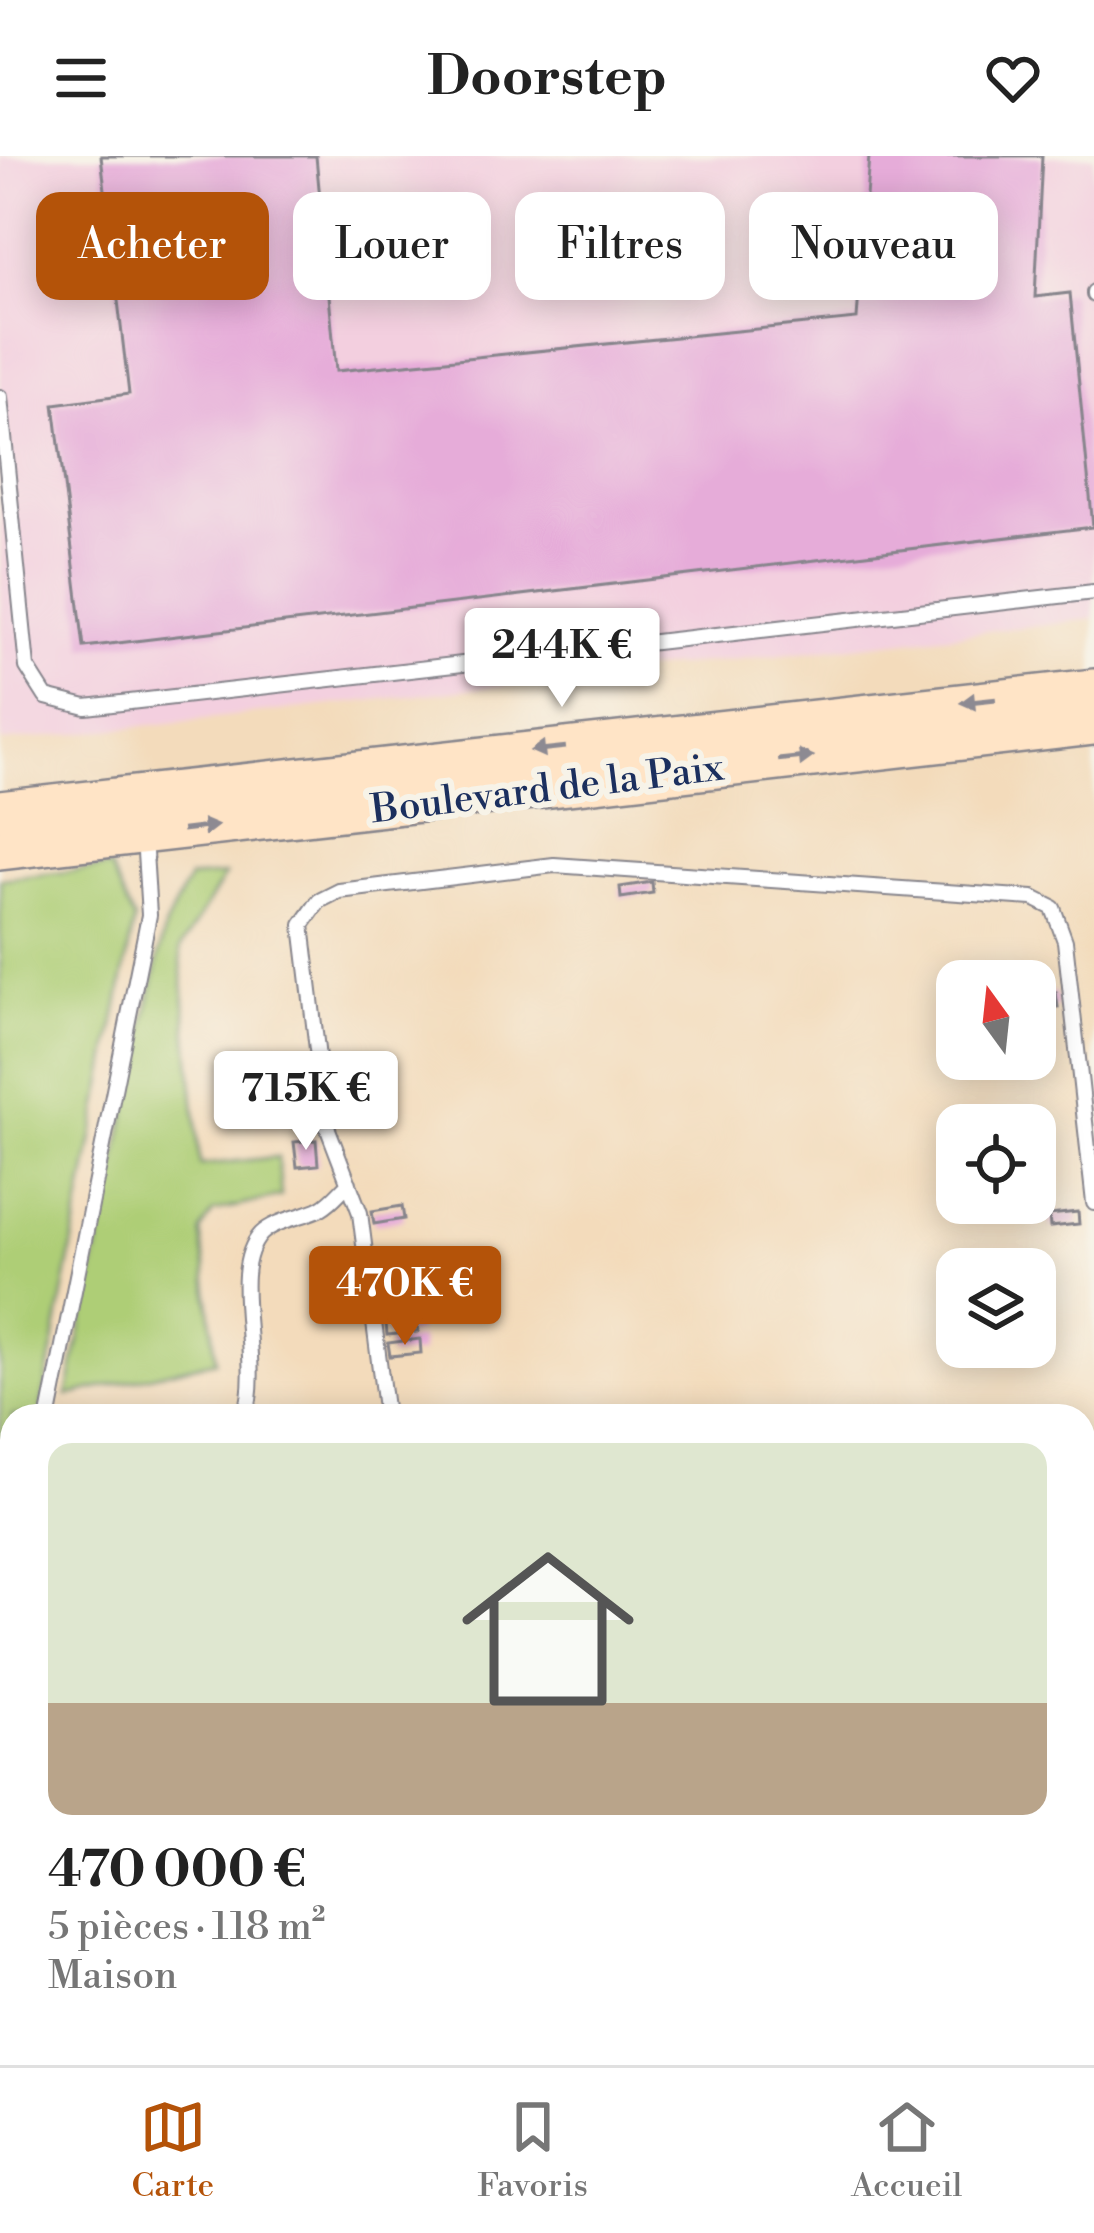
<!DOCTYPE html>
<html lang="fr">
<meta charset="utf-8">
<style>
body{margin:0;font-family:"Libre Bodoni",serif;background:#f2f2f2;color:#222;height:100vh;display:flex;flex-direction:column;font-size:45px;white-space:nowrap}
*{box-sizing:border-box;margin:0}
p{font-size:39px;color:#767676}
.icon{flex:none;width:66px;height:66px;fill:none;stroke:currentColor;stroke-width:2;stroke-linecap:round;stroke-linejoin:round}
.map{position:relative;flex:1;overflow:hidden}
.panel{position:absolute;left:0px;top:1248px;width:1095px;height:663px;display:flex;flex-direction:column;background:#fff;border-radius:36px 36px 0 0;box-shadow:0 6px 30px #0003}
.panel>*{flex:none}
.guide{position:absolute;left:36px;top:36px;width:1023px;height:108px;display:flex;gap:24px}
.needle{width:78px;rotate:345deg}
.tools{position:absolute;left:936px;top:804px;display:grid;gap:24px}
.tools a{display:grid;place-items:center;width:120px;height:120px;border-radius:24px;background:#fff;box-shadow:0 6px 30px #0003;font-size:60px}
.price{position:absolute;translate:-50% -102px;padding:0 27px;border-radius:12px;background:#fff;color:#222;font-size:39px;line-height:78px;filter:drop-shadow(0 3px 6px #0008)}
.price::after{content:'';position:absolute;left:50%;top:72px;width:36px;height:27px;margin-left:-18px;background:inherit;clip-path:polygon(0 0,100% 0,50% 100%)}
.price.current{background:#b45309;color:#fff}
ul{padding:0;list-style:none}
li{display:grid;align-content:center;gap:24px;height:636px;padding:0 48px}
li span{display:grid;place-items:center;height:372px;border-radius:24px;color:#555}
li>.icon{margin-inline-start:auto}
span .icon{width:216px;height:216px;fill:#fffc;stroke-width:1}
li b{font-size:51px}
.chip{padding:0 42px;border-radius:24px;background:#fff;box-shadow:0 6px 30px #0003;font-size:42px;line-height:108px}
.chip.current{background:#b45309;color:#fff}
header{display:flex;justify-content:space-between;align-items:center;height:156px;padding:0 48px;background:#fff;font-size:54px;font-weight:700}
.menu{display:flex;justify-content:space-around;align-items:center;height:168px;border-top:3px solid #e0e0e0;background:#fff;font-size:33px;color:#767676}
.menu a{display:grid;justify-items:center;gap:6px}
.menu .current{color:#b45309}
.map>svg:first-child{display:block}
.built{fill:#f3cfdf}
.green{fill:#aece76;stroke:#647e6a;stroke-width:3}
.building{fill:#e6acd9}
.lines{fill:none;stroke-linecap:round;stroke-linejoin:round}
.service-casing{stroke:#87858c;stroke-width:18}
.secondary-casing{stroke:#87858c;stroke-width:44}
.service{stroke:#fff;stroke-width:14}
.secondary{stroke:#ffe4c6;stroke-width:39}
.oneway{fill:#8d8a92}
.labels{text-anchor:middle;stroke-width:12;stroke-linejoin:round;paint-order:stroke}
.street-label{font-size:39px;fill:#1b2f5e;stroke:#f7f3e8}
</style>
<header><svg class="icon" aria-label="menu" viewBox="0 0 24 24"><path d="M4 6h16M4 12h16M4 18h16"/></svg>Doorstep<svg class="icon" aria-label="heart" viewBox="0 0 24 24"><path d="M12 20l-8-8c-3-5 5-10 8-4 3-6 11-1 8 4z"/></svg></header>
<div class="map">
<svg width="1094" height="1909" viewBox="0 0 1094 1909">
<rect width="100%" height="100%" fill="#f7f3e8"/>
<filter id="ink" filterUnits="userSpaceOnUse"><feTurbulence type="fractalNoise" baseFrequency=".00833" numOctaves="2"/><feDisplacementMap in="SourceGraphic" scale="24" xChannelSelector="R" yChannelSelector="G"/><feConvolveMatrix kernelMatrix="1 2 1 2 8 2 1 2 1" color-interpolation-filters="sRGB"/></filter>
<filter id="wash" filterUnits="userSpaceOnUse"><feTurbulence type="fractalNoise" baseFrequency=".004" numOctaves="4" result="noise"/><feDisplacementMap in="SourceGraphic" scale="48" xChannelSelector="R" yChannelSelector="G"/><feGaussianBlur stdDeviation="2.7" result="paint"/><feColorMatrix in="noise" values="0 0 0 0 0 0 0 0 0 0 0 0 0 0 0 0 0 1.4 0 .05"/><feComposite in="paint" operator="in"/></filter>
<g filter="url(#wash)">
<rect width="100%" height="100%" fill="#f3dbbb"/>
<path class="built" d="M0,0H1094V463L1,586Z"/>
<path class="green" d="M110,711L134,765L40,1260H12V1328L0,1366V723Z
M225,719L180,793L200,1009L278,1001L281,1040L213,1056L201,1075L216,1204L67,1240L165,770L189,722Z
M1094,1476V1909H929L928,1899H1083V1478Z
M6,1549H12V1674L0,1621Z
M44,1899H125L126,1906L155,1902V1909H46Z
M245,1899H377L378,1909H246Z"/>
<g id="blocks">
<path class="building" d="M101,0H316L336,215L857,163L869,0H1042L1035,141L1070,137L1093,371L84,491L54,248L129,238Z
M652,726L653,737L621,742L620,731Z
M1056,837L1058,851L1035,853V839Z
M370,944L371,956L341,959L340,947Z
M316,984L318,1009L297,1011L294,986Z
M402,1050L404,1063L374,1068L372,1055Z
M1078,1056L1079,1068L1050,1071L1049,1059Z
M416,1163L418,1176L387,1179L386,1167Z
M420,1183L421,1197L390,1200L388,1187Z
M125,1899H187L189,1909H155V1902L126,1906Z"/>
</g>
</g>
<g filter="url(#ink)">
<use href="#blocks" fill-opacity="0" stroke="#87858c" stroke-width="3"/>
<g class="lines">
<g class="service-casing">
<path id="service" d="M1094,136V139
M0,241L27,511L46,541L86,551L1094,436
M49,1260L149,759L144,681
M245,1260C264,1204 226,1116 261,1078C275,1064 304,1061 321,1052C332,1046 340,1035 349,1027
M386,1260L360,1057L326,968L302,769L319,745L339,735L554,709L1033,742L1053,752L1065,785L1094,1047
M1083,1434L1094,1432
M0,1509L12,1449
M0,1774L12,1881
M14,1899L15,1909
M214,1899L217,1909
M388,1899L390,1909
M499,1899L500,1909
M779,1899L781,1909
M893,1899L894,1909"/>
</g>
<g class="secondary-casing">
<path id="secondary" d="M0,655L1094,533
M0,694L1094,569"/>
</g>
<use href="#service" class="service"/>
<use href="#secondary" class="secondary"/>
</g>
<defs><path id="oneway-solid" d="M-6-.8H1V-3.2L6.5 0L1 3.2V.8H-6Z" transform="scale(3)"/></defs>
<g class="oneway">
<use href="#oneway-solid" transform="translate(978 545) rotate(174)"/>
<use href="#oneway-solid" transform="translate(548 593) rotate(174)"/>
<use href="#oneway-solid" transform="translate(796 602) rotate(-6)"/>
<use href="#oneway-solid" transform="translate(200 672) rotate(-7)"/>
</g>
</g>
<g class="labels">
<g class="street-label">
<text transform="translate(547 631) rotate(-7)" y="14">Boulevard de la Paix</text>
</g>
</g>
</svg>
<div class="tools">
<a><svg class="needle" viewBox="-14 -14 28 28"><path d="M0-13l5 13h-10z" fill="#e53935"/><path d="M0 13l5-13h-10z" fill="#767676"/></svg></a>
<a><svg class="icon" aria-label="locate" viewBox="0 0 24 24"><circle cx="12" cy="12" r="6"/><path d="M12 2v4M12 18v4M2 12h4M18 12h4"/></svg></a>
<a><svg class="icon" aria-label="layers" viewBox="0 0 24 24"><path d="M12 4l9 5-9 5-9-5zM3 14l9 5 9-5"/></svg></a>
</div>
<b class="price" style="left:562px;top:554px">244K €</b>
<b class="price" style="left:306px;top:997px">715K €</b>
<b class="price current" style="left:405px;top:1192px">470K €</b>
<div class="guide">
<a class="chip current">Acheter</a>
<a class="chip">Louer</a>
<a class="chip">Filtres</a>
<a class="chip">Nouveau</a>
</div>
<section class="panel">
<ul>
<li><span style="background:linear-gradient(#dfe7d0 70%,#b9a48a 0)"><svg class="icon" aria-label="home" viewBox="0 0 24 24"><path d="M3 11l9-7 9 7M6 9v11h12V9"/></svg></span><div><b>470 000 €</b><p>5 pièces · 118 m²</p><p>Maison</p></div></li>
</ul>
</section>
</div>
<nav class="menu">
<a class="current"><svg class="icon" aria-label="map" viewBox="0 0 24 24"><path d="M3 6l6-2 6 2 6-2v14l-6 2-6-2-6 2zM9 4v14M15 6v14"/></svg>Carte</a>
<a><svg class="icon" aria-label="saved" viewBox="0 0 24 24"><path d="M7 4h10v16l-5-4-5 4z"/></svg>Favoris</a>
<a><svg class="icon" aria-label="home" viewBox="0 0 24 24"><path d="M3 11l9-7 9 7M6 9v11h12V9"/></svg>Accueil</a>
</nav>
